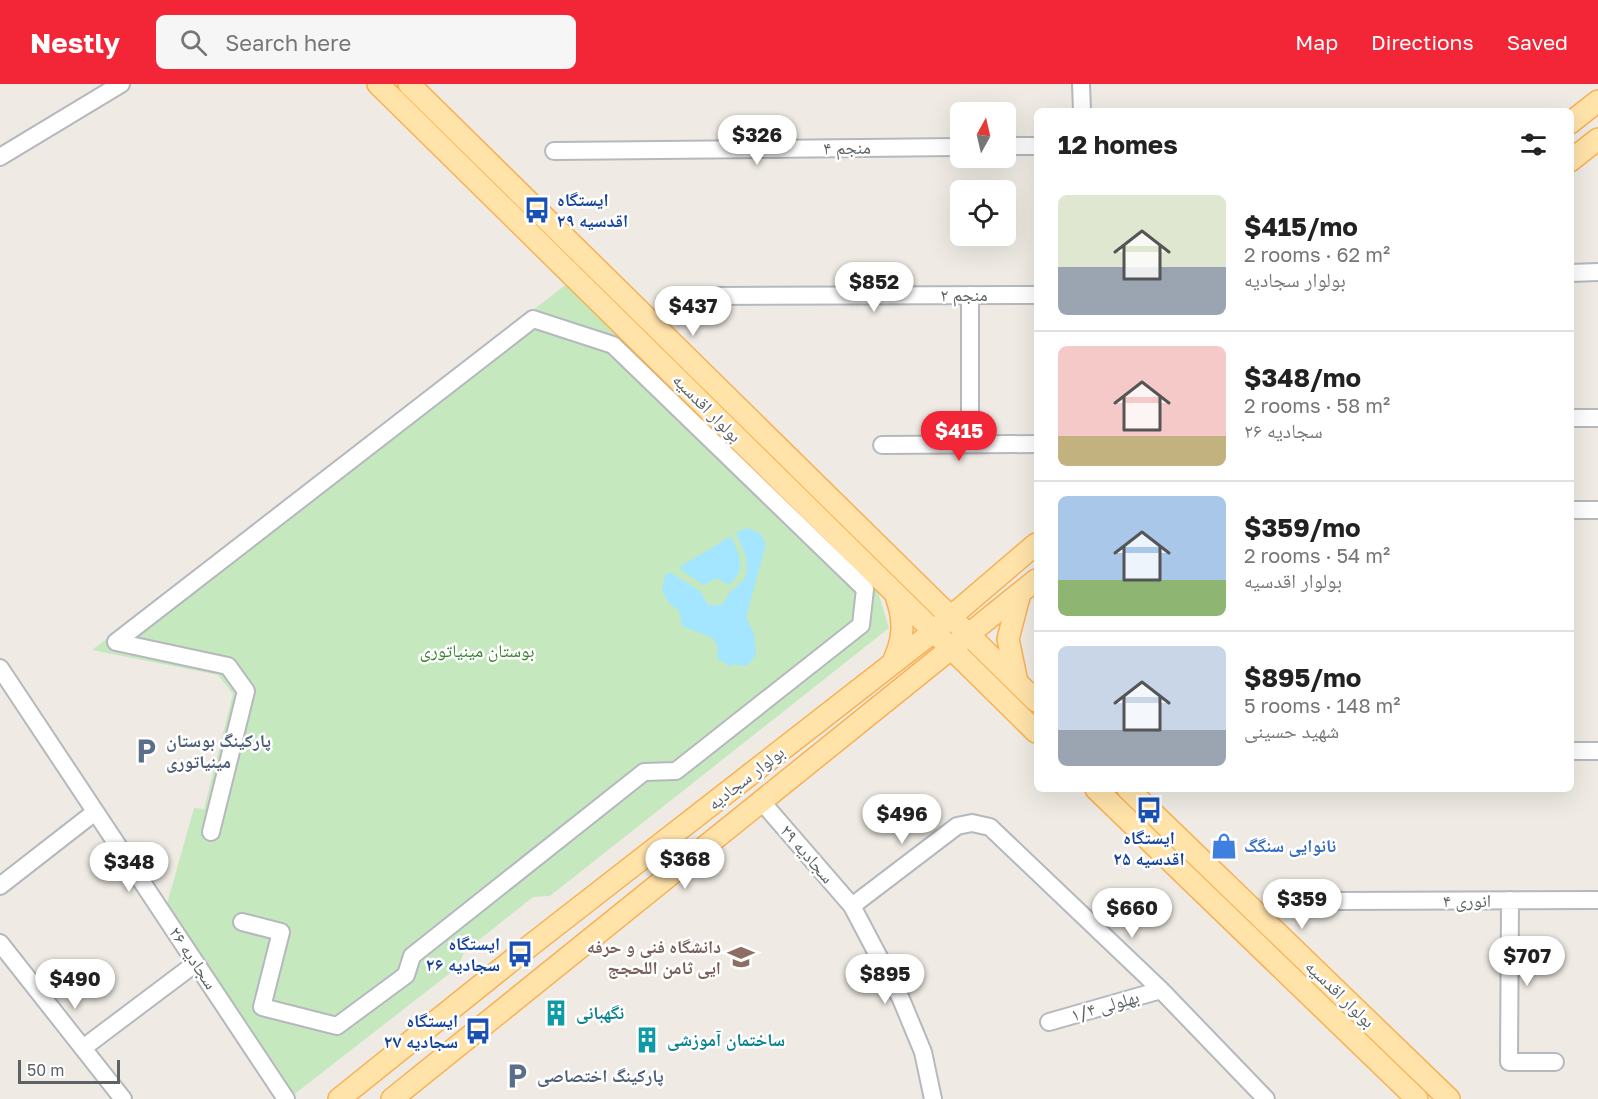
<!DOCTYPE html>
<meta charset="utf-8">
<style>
body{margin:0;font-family:"Golos Text","Noto Naskh Arabic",sans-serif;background:#f6f6f6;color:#222;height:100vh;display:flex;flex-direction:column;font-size:22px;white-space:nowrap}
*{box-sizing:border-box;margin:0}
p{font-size:20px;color:#767676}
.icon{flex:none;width:33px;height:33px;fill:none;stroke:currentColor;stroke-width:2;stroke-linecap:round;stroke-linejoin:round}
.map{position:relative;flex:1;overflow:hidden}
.details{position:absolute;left:1034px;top:24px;width:540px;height:684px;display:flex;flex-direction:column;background:#fff;border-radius:9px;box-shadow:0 6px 24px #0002}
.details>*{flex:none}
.needle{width:39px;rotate:8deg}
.fabs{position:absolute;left:950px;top:18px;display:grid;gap:12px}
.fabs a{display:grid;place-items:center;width:66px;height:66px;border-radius:9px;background:#fff;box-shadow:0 6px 24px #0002;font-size:30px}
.scale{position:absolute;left:18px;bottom:15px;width:102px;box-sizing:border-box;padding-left:6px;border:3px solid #5c6265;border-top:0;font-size:16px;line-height:21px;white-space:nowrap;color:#5c6265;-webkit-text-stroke:4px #fff;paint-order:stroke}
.price{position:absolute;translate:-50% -51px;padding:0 14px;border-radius:21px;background:#fff;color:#222;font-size:20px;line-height:39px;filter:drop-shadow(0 2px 3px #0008)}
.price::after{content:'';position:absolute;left:50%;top:36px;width:18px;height:14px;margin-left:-9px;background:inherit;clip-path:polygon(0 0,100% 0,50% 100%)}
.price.active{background:#f32637;color:#fff}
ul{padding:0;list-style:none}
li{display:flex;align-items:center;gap:18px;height:150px;padding:0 24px}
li+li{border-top:2px solid #e0e0e0}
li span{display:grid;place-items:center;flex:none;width:168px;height:120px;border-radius:9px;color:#555}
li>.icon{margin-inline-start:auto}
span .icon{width:72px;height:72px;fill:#fffc;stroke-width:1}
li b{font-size:26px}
h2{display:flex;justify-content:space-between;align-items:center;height:72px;padding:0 24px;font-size:26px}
header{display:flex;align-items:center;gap:36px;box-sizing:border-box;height:84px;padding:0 30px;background:#f32637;color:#fff}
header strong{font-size:28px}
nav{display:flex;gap:33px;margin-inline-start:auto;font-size:21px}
.search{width:420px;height:54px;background:#f6f6f6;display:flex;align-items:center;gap:15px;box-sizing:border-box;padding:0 21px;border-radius:9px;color:#767676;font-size:22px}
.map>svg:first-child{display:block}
.green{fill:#c6e8bf}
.water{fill:#a4e6ff}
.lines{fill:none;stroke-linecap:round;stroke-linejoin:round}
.minor-casing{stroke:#b5b8bc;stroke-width:20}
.major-casing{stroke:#f9b053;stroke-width:24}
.minor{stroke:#fff;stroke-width:16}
.major{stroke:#ffe3a9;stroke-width:21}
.labels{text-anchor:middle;stroke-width:5;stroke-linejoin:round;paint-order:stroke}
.street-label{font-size:18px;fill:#5c6265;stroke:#fff}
.transit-label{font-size:18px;font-weight:bold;fill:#164399;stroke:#fff;text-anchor:end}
.park-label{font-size:18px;fill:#39822f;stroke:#fff}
.service-label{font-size:18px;font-weight:bold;fill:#4e5e75;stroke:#fff;text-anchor:start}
.shop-label{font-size:18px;font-weight:bold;fill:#366cbe;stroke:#fff;text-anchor:start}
.education-label{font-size:18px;font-weight:bold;fill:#785e54;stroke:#fff;text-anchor:end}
.culture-label{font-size:18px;font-weight:bold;fill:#0d838f;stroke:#fff;text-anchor:start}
</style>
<header>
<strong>Nestly</strong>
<div class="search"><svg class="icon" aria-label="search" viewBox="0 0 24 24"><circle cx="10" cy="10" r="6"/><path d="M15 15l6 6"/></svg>Search here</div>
<nav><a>Map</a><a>Directions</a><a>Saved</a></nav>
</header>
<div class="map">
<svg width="1598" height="1015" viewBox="0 0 1598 1015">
<rect width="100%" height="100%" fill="#efebe4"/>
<path class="green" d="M568,199L874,495L889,544L550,812L533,813L464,868L458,883L292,1012L167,820L194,724L204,725L233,610L218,591L92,566Z"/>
<path class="water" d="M748,444L760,449L766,460L746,533L754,550L756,571L747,582L734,580L731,583L717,574L718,564L713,554L682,542L679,527L668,518L662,505L665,491L670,488L701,508L708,521H722L730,508L744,496L747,488L746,473L736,448Z
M731,452C740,474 748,483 729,501L717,494L704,501L678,484Z"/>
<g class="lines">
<g class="minor-casing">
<path id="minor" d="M1081,0L1082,27
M1005,62H1036
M554,67L960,63
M0,73L121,0
M1570,189L1598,188
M970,211V360
M712,212L1036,211
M1570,334H1598
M882,361L1036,360
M1570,426H1598
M0,584L286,1015
M1570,667H1598
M762,718L852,822L901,915L923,968L933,1015
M211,748L246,607L228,582L116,558L533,235L613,261L865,505L861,541L676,687L644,688L412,872L406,891L337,942L262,923L281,848L242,838
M0,802L95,728
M1510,816L1509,978H1555
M1337,817L1598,816
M852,822L957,742L972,739L990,743L1161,906L1266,1015
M0,859L123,1015
M1049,938L1161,906
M83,964L196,879"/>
</g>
<g class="major-casing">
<path id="major" d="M378,0L1036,648
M409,0L1036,617
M1570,39L1598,17
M1570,77L1598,55
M892,580C904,556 905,537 896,512
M1017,598L1008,555L1020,509
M1096,705L1417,1015
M1128,705L1449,1015
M339,1015L531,861L933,548L1036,460
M392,1015L1036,496"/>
</g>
<use href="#minor" class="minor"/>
<use href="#major" class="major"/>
</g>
<defs>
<g id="bus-bare" transform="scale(2.07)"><path d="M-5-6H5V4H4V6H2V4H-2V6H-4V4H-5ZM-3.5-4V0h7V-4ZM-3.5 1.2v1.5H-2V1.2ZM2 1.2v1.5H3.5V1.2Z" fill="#1a4fb4" stroke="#fff" stroke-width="2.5" paint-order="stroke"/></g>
<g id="parking-bare" transform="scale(2.07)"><path d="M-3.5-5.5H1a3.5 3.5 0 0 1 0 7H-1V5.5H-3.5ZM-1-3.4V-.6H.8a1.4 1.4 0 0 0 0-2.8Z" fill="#5c6f8a" stroke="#fff" stroke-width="2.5" paint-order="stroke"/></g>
<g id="shop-bare" transform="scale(2.07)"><path d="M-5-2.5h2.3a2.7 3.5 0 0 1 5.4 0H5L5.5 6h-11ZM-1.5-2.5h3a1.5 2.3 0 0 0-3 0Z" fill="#3f7fe0" stroke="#fff" stroke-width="2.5" paint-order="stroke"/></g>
<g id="university-bare" transform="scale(2.07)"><path d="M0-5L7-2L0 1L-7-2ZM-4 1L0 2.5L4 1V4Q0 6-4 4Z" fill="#8d6e63" stroke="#fff" stroke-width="2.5" paint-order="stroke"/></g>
<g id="building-bare" transform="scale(2.07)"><path d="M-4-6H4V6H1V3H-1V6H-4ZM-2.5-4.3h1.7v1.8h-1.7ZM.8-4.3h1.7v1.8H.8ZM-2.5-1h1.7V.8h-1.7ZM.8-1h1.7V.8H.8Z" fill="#0f9aa8" stroke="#fff" stroke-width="2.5" paint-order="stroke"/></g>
</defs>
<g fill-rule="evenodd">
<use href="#bus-bare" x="537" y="126"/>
<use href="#parking-bare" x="146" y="667"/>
<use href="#bus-bare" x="1149" y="726"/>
<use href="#shop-bare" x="1224" y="762"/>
<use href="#bus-bare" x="520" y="870"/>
<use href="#university-bare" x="741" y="873"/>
<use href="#building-bare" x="556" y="929"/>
<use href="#bus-bare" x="478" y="947"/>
<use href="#building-bare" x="647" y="956"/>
<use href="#parking-bare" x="517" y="992"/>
</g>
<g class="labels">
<g class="street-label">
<text transform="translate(847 64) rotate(-1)" y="6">منجم ۴</text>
<text x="964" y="217">منجم ۲</text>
<text transform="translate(707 324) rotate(45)" y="6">بولوار اقدسیه</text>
<text transform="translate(746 694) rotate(-38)" y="6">بولوار سجادیه</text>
<text transform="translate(807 770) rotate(49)" y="6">سجادیه ۲۹</text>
<text x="1467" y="823">انوری ۴</text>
<text transform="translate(193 874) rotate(56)" y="6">سجادیه ۲۶</text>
<text transform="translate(1340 910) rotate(44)" y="6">بولوار اقدسیه</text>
<text transform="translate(1105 922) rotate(-16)" y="6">بهلولی ۱/۴</text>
</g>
<g class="transit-label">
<text x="557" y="122" text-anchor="start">ایستگاه<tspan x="557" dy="21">اقدسیه ۲۹</tspan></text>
<text x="1149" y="760" text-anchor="middle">ایستگاه<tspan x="1149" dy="21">اقدسیه ۲۵</tspan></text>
<text x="500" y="866">ایستگاه<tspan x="500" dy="21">سجادیه ۲۶</tspan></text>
<text x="458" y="943">ایستگاه<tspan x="458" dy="21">سجادیه ۲۷</tspan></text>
</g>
<g class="park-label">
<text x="477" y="573">بوستان مینیاتوری</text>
</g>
<g class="service-label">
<text x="166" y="663">پارکینگ بوستان<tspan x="166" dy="21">مینیاتوری</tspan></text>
<text x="537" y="998">پارکینگ اختصاصی</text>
</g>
<g class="shop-label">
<text x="1244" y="768">نانوایی سنگگ</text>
</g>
<g class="education-label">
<text x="721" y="869">دانشگاه فنی و حرفه<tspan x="721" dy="21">ایی ثامن اللحجج</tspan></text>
</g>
<g class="culture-label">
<text x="576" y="935">نگهبانی</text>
<text x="667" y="962">ساختمان آموزشی</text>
</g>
</g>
</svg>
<div class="fabs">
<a><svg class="needle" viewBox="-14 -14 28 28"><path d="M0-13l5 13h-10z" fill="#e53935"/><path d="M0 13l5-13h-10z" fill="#767676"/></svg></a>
<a><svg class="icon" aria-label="locate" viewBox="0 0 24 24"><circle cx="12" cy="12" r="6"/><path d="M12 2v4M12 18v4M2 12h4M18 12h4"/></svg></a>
</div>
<div class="scale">50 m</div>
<b class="price" style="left:757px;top:82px">$326</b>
<b class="price" style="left:874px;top:229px">$852</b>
<b class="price" style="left:693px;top:253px">$437</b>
<b class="price active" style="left:959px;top:378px">$415</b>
<b class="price" style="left:902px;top:761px">$496</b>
<b class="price" style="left:685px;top:806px">$368</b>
<b class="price" style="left:129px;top:809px">$348</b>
<b class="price" style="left:1302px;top:846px">$359</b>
<b class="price" style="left:1132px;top:855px">$660</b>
<b class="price" style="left:1527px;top:903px">$707</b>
<b class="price" style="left:885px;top:921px">$895</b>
<b class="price" style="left:75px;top:926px">$490</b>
<section class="details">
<h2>12 homes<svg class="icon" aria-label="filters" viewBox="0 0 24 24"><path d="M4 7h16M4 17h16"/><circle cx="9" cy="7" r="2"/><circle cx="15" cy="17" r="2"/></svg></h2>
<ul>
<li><span style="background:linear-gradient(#dfe7d0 60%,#9aa5b1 0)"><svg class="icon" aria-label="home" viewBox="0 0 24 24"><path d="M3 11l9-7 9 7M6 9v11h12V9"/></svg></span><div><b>$415/mo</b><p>2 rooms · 62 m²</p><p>بولوار سجادیه</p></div></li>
<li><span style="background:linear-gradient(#f6c9c9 75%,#c2b280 0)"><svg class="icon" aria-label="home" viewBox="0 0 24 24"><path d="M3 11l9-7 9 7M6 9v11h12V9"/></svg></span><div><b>$348/mo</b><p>2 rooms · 58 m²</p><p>سجادیه ۲۶</p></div></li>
<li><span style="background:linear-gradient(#a9c7e8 70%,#8fb573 0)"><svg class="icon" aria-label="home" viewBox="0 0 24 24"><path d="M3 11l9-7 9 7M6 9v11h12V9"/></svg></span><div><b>$359/mo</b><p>2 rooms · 54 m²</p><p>بولوار اقدسیه</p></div></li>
<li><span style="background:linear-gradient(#c9d6e8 70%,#9aa5b1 0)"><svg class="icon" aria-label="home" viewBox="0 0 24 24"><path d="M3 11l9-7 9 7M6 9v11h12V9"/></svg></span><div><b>$895/mo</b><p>5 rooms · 148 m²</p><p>شهید حسینی</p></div></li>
</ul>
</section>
</div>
